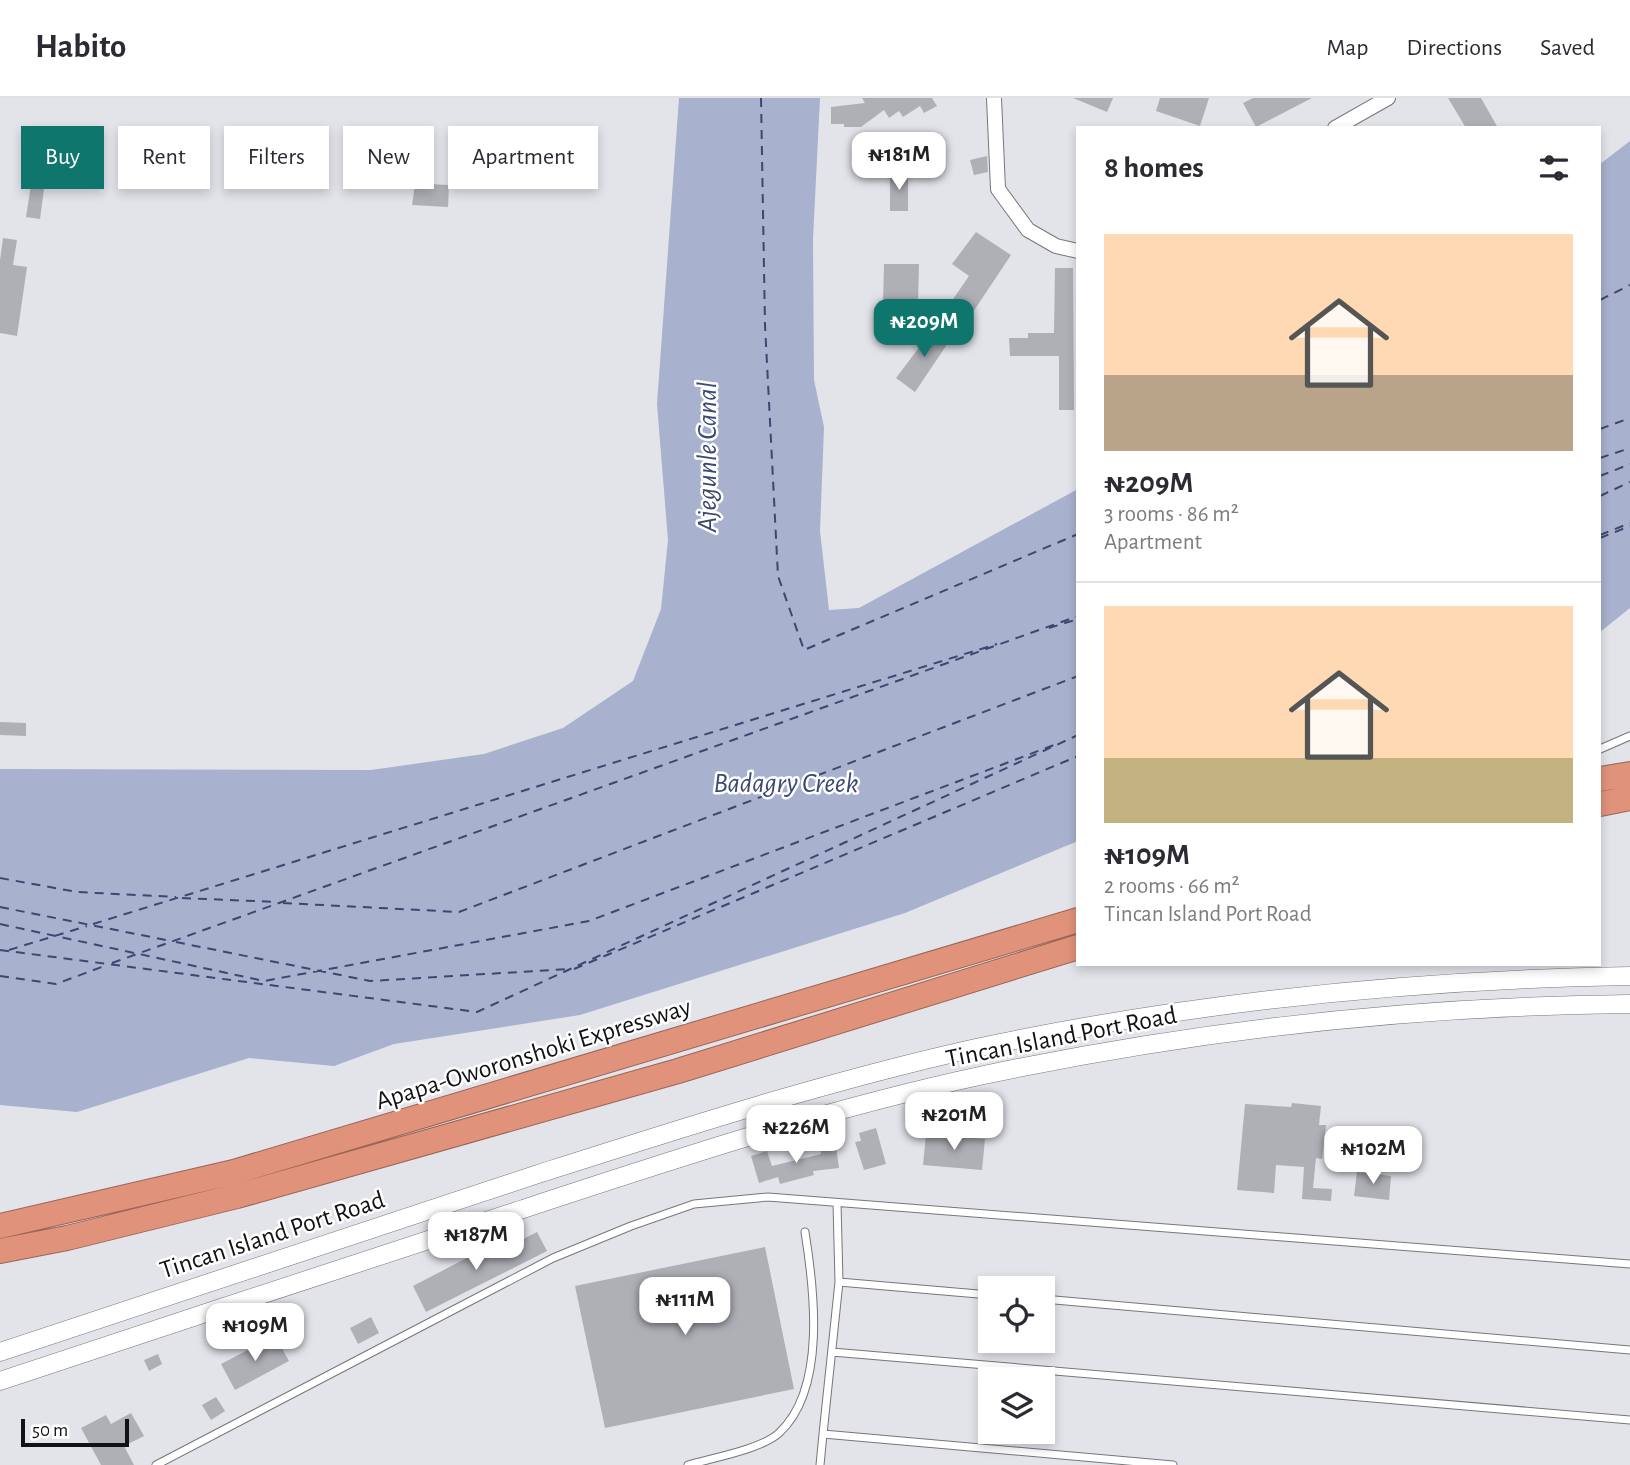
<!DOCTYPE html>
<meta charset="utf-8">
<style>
body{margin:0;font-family:"Alegreya Sans",sans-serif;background:#f7f7f7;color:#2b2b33;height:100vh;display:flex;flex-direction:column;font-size:26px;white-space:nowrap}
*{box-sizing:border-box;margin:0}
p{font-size:23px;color:#7c7c81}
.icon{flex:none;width:38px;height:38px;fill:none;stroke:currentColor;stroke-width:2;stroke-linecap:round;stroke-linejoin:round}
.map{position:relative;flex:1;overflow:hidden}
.side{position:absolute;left:1076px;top:28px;width:525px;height:840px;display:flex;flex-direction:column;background:#fff;border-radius:0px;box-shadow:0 4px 10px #0003}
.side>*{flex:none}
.hud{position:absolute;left:21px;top:28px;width:665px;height:63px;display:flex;gap:14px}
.fabs{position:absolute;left:978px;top:1178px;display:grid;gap:14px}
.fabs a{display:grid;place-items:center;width:77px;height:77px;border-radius:0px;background:#fff;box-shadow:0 4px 10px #0003;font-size:35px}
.scale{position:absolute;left:21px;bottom:18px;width:108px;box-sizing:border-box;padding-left:7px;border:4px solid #121214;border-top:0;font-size:19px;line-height:24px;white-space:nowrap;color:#121214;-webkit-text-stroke:5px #fff;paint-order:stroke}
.price{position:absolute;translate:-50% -60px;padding:0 16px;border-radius:14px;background:#fff;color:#222;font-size:23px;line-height:46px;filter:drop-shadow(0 2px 4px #0008)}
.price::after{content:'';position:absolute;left:50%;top:42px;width:21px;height:16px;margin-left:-10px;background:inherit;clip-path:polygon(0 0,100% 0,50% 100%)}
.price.on{background:#0f766e;color:#fff}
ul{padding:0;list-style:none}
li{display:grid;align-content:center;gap:14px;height:371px;padding:0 28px}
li+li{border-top:2px solid #e1e1e2}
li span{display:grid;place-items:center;height:217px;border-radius:0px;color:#555}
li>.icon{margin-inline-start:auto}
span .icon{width:126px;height:126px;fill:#fffc;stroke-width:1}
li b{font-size:30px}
h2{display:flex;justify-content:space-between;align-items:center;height:84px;padding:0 28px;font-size:30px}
.pill{padding:0 24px;border-radius:0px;background:#fff;box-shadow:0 4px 10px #0003;font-size:24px;line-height:63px}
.pill.on{background:#0f766e;color:#fff}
header{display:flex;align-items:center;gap:42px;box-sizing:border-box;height:98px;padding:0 35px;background:#fff;border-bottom:2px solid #e1e1e2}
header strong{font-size:33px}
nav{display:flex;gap:38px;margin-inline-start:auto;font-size:24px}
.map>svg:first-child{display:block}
.water{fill:#a8b1ce}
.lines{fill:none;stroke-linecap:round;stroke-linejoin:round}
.ferry{stroke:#3d4872;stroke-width:2;stroke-dasharray:9 7;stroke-linecap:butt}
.building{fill:#aeb0b6}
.service-casing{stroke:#75777d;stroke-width:9}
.minor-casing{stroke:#75777d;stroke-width:16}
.tertiary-casing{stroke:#75777d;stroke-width:19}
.motorway-casing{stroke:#996557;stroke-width:26}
.service{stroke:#fff;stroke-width:7}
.minor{stroke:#fff;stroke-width:14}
.tertiary{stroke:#fff;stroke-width:18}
.motorway{stroke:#e1927b;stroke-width:24}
.labels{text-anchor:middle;stroke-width:5;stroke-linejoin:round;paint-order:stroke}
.street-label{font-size:26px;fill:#121214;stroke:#fff}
.water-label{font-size:28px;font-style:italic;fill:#3d4872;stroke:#fff}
</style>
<header>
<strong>Habito</strong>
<nav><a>Map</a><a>Directions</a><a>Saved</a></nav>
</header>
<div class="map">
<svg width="1630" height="1367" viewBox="0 0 1630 1367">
<rect width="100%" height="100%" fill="#e2e4ea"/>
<path class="water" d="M679,0H820L813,141L814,282L824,329L820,433L829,512L859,510L1078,391V743L905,815L580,917L394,946L334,968L249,960L77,1014L0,1007V671L371,672L484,656L563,630L633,583L661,511L668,442L657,306Z
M1630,43V510L1600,534V66Z"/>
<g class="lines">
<path class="ferry" d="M761,0L765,227L778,478L804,552L1078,436
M1600,202L1630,187
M1600,331L1630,320
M1600,360L1630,350
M1600,378L1630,366
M1600,398L1630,384
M1600,437L1630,425
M1600,440L1630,428
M1049,530L1078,521
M0,780L77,794L176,799
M182,800L277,804
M283,805L459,814L1078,578
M0,809L171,843
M0,826L264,883L589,823L1054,647
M93,826L997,546
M176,844L370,883L569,871
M0,852L477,914L1078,637
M9,852L87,828
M112,865L1078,518
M574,871L1078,658
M0,878L56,886L107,867"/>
</g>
<path class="building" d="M862,0H932L937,8L924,15L920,8L903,19L899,13L889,20L884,12L861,29H844V26H831V9L865,5Z
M1073,0H1113L1107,14Z
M1160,0H1209L1200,28L1156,13Z
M1253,0H1312L1256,29L1243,5Z
M1448,0H1481L1498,30H1466Z
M987,58L988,74L974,77L970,62Z
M33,74L46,76L40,121L26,119Z
M890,75H908V113H890Z
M416,80H428L427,86L449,87L448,109L412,107Z
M976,134L1011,157L969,220L949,207L969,178L952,166Z
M3,140L17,142L13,167L27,169L17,238L0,235V162Z
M884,166H919L918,204H883Z
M1055,170H1073L1074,312H1059V258H1010L1009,240H1028V235H1054Z
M936,227L952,239L915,294L896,280Z
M0,624L26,625V638L0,637Z
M1292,1005L1321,1008L1319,1027H1326L1322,1061L1316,1060L1313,1090L1332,1091L1331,1103L1302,1101L1304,1069L1276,1067L1274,1095L1237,1092L1245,1006L1291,1009Z
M876,1030L886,1066L864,1072L855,1044L861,1043L859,1035Z
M926,1036L985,1041L982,1072L923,1067Z
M835,1042L839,1070L813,1073L814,1077L780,1086L778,1079L759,1085L751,1058L767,1053L772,1068L821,1056L820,1044Z
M1357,1074L1391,1078L1389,1102L1354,1098Z
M537,1134L547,1153L426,1214L413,1188L486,1150L490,1158Z
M765,1149L794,1291L605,1330L575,1188Z
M371,1219L379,1235L358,1246L350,1230Z
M275,1238L289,1263L235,1292L221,1266Z
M158,1256L162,1266L149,1273L144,1262Z
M216,1299L225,1313L211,1322L202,1307Z
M131,1315L144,1338L124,1348L134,1367H101L81,1330L106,1317L111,1326Z"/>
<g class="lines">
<g class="service-casing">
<path id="service" d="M1600,651L1630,638
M837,1105L839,1184L823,1336L1173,1367
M839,1184L990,1197
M1043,1201L1630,1252
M832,1254L1630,1322
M156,1367L553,1160L631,1128L694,1106L768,1099L1630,1166
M688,1367C712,1360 762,1351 779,1335C827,1291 814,1190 805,1134
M820,1367L823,1336"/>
</g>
<g class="minor-casing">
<path id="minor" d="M994,0L998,91L1028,132L1056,148L1078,153
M1335,30L1388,0"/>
</g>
<g class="tertiary-casing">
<path id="tertiary" d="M0,1254C179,1194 358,1134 538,1076C682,1030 828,983 976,950C1191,904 1410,882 1630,878
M0,1283C171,1226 343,1170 514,1114C669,1063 825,1011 984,977C1197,932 1413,908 1630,906"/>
</g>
<g class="motorway-casing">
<path id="motorway" d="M1600,681L1630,676
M1600,706L1630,700
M0,1128L234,1074L1078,822
M0,1153L67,1140L237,1098L678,973L1078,849"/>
</g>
<use href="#service" class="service"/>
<use href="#minor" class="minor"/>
<use href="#tertiary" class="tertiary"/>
<use href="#motorway" class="motorway"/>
</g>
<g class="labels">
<g class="street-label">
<text transform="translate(1061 938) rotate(-11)" y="9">Tincan Island Port Road</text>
<text transform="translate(533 955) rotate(-17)" y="9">Apapa-Oworonshoki Expressway</text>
<text transform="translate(272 1136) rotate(-18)" y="9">Tincan Island Port Road</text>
</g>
<g class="water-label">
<text transform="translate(706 359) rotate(-90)" y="10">Ajegunle Canal</text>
<text x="786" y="694">Badagry Creek</text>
</g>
</g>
</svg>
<div class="fabs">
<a><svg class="icon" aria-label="locate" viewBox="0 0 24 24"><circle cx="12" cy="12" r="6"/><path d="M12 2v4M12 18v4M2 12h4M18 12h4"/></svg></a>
<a><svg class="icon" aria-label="layers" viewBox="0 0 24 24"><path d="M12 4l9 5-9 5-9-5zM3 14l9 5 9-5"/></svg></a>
</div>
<div class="scale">50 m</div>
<b class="price" style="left:899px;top:94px">₦181M</b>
<b class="price on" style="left:924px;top:261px">₦209M</b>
<b class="price" style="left:954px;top:1054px">₦201M</b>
<b class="price" style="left:796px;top:1067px">₦226M</b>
<b class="price" style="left:1373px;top:1088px">₦102M</b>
<b class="price" style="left:476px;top:1174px">₦187M</b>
<b class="price" style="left:685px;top:1239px">₦111M</b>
<b class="price" style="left:255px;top:1265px">₦109M</b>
<div class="hud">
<a class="pill on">Buy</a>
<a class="pill">Rent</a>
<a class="pill">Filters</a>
<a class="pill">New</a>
<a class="pill">Apartment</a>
</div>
<section class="side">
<h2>8 homes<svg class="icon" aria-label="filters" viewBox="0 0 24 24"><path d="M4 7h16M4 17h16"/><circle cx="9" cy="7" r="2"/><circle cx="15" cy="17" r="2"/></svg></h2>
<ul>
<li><span style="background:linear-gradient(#ffd9b3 65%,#b9a48a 0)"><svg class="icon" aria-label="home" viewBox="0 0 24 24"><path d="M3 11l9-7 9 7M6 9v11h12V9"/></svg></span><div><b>₦209M</b><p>3 rooms · 86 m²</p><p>Apartment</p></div></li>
<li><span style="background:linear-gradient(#ffd9b3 70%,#c2b280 0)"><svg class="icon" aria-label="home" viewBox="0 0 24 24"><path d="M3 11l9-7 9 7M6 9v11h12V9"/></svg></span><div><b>₦109M</b><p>2 rooms · 66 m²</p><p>Tincan Island Port Road</p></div></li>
</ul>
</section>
</div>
